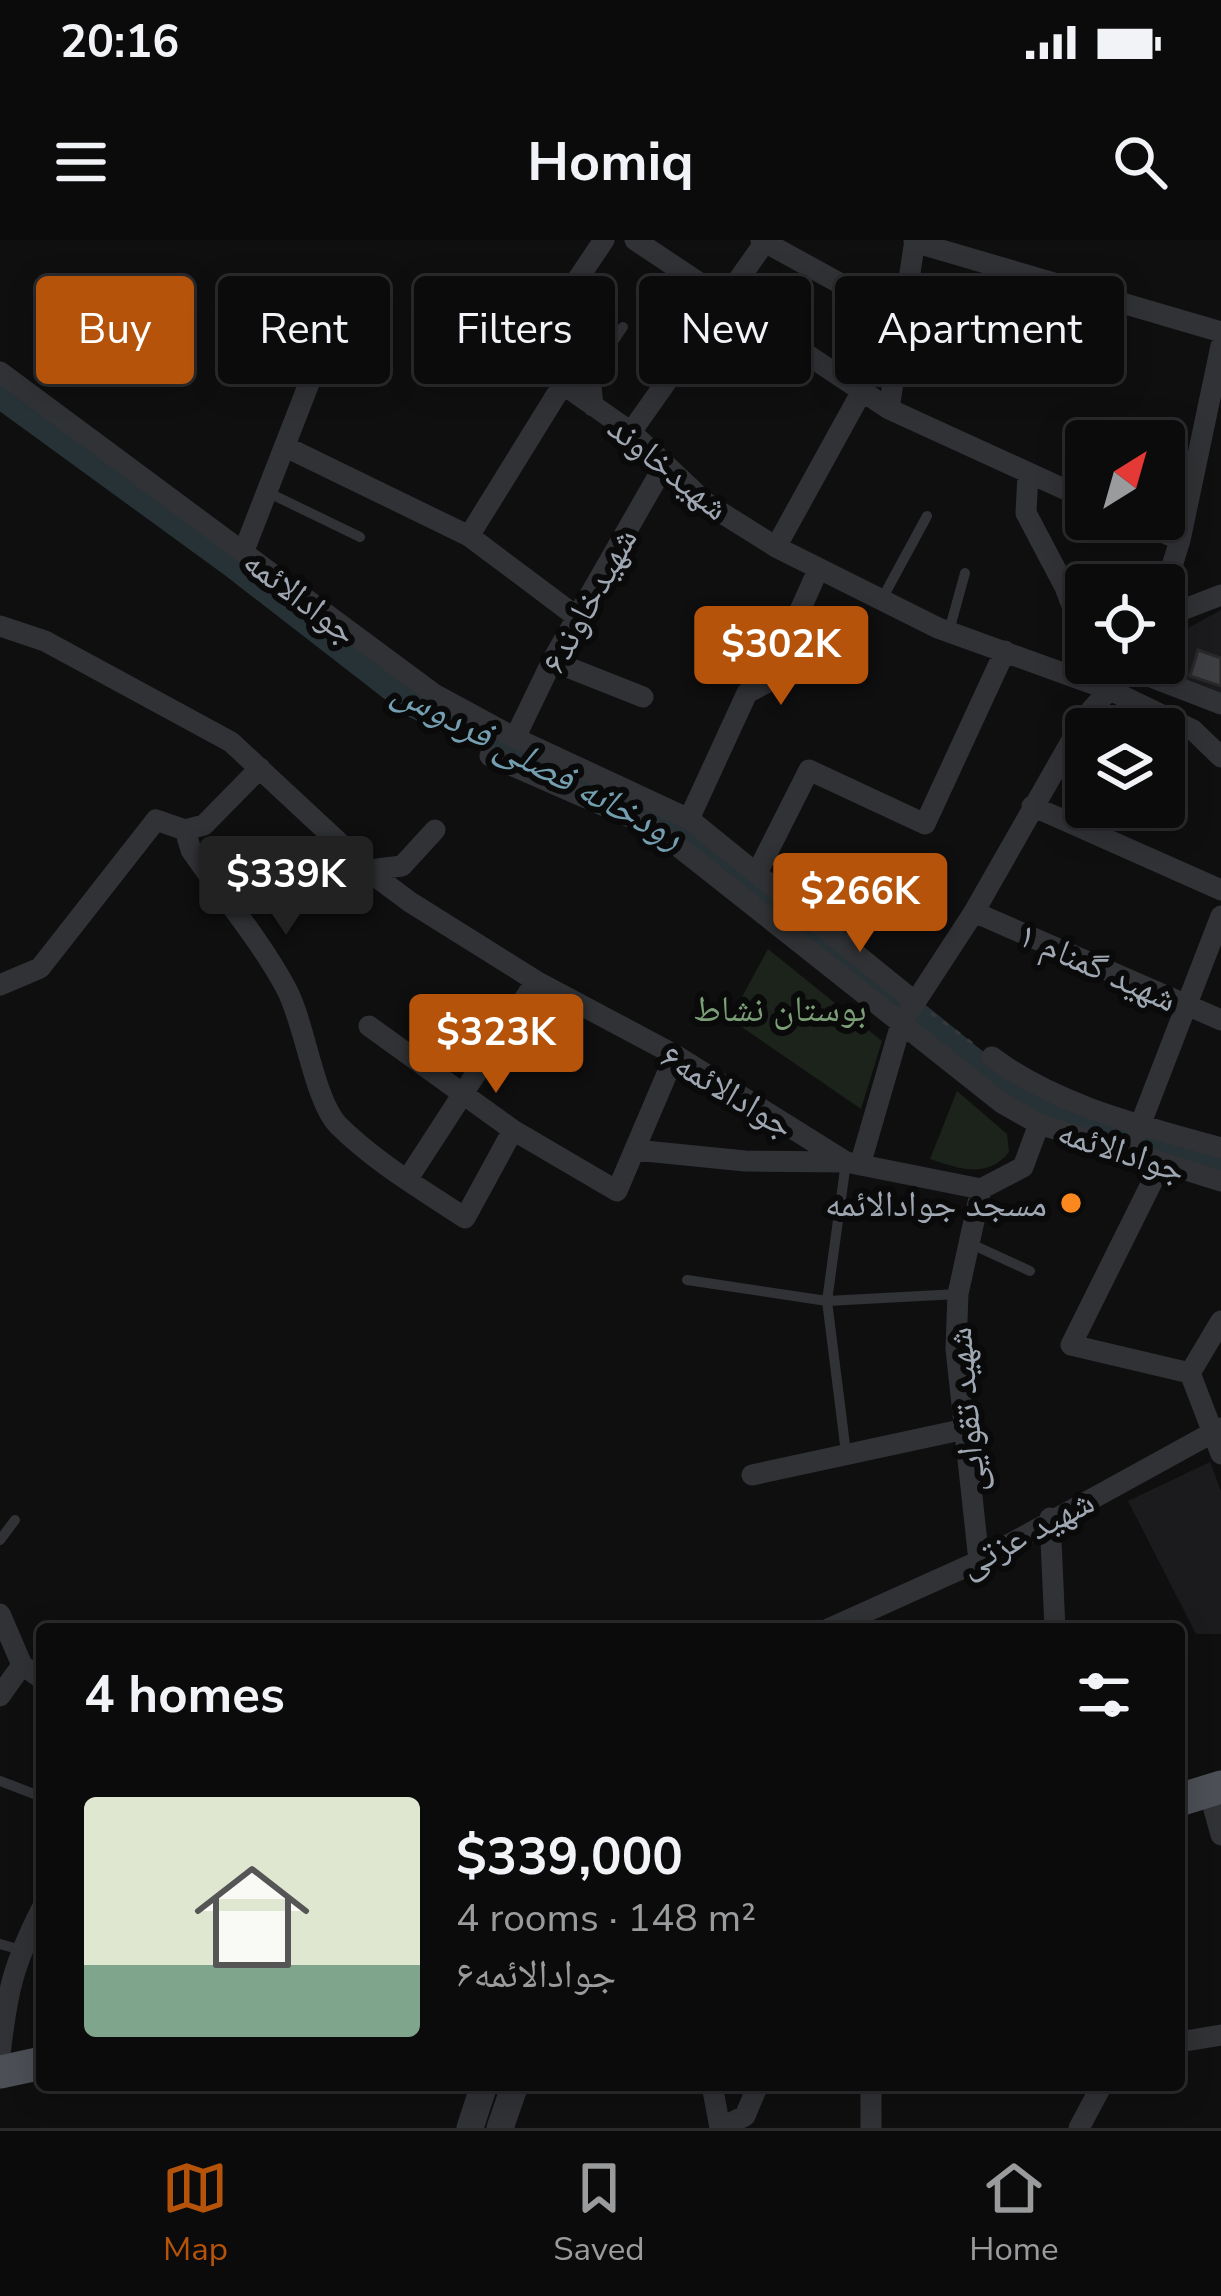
<!DOCTYPE html>
<meta charset="utf-8">
<style>
body{margin:0;font-family:"Nunito Sans","Noto Naskh Arabic",sans-serif;background:#19191a;color:#f1f3f6;height:100vh;display:flex;flex-direction:column;font-size:45px;white-space:nowrap}
*{box-sizing:border-box;margin:0}
p{font-size:39px;color:#9a9b9d}
.icon{flex:none;width:66px;height:66px;fill:none;stroke:currentColor;stroke-width:2;stroke-linecap:round;stroke-linejoin:round}
.map{position:relative;flex:1;overflow:hidden}
.details{position:absolute;left:36px;top:1383px;width:1149px;height:468px;display:flex;flex-direction:column;background:#0b0b0c;border-radius:12px;box-shadow:0 6px 30px #0003,0 0 0 3px #2b2b2d}
.details>*{flex:none}
.banner{position:absolute;left:36px;top:36px;width:1149px;height:108px;display:flex;gap:24px}
.needle{width:78px;rotate:37deg}
.buttons{position:absolute;left:1065px;top:180px;display:grid;gap:24px}
.buttons a{display:grid;place-items:center;width:120px;height:120px;border-radius:12px;background:#0b0b0c;box-shadow:0 6px 30px #0003,0 0 0 3px #2b2b2d;font-size:60px}
.price{position:absolute;translate:-50% -102px;padding:0 27px;border-radius:12px;background:#b45309;color:#fff;font-size:39px;line-height:78px;filter:drop-shadow(0 3px 6px #0008)}
.price::after{content:'';position:absolute;left:50%;top:72px;width:36px;height:27px;margin-left:-18px;background:inherit;clip-path:polygon(0 0,100% 0,50% 100%)}
.price.selected{background:#222;color:#fff}
ul{padding:0;list-style:none}
li{display:flex;align-items:center;gap:36px;height:300px;padding:0 48px}
li+li{border-top:3px solid #2b2b2d}
li span{display:grid;place-items:center;flex:none;width:336px;height:240px;border-radius:12px;color:#555}
li>.icon{margin-inline-start:auto}
span .icon{width:144px;height:144px;fill:#fffc;stroke-width:1}
li b{font-size:51px}
h2{display:flex;justify-content:space-between;align-items:center;height:144px;padding:0 48px;font-size:51px}
.tag{padding:0 42px;border-radius:12px;background:#0b0b0c;box-shadow:0 6px 30px #0003,0 0 0 3px #2b2b2d;font-size:42px;line-height:108px}
.tag.selected{background:#b45309;color:#fff}
.status{display:flex;justify-content:space-between;align-items:center;height:84px;padding:0 60px;background:#0b0b0c;direction:ltr}
.status svg{height:33px;fill:currentColor}
header{display:flex;justify-content:space-between;align-items:center;height:156px;padding:0 48px;background:#0b0b0c;font-size:54px;font-weight:700}
.dock{display:flex;justify-content:space-around;align-items:center;height:168px;border-top:3px solid #2b2b2d;background:#0b0b0c;font-size:33px;color:#9a9b9d}
.dock a{display:grid;justify-items:center;gap:6px}
.dock .selected{color:#b45309}
.map>svg:first-child{display:block}
.built{fill:#1b1b1d}
.green{fill:#1b231b}
.lines{fill:none;stroke-linecap:round;stroke-linejoin:round}
.river{stroke:#273236;stroke-width:33}
.building{fill:#3e3f43;stroke:#29292c;stroke-width:3}
.path{stroke:#36393c;stroke-width:3;stroke-dasharray:6 9;stroke-linecap:butt}
.service{stroke:#303235;stroke-width:10}
.minor{stroke:#303235;stroke-width:21}
.tertiary{stroke:#303235;stroke-width:27}
.primary{stroke:#4c4f55;stroke-width:33}
.poi-dot{fill:#fa881e;stroke:#0a0a0b;stroke-width:4.5}
.labels{text-anchor:middle;stroke-width:12;stroke-linejoin:round;paint-order:stroke}
.street-label{font-size:36px;fill:#9fa8b2;stroke:#0a0a0b}
.park-label{font-size:36px;fill:#7a9e75;stroke:#0a0a0b}
.poi-label{font-size:36px;fill:#9fa8b2;stroke:#0a0a0b;text-anchor:end}
.water-label{font-size:39px;font-style:italic;fill:#739fb0;stroke:#0a0a0b}
</style>
<div class="status"><b>20:16</b><svg viewBox="0 0 49 12"><path d="M0 12V9h3v3zM5 12V6h3v6zM10 12V3h3v9zM15 12V0h3v12zM26 1h20v11H26zM47 4h2v5h-2z"/></svg></div>
<header><svg class="icon" aria-label="menu" viewBox="0 0 24 24"><path d="M4 6h16M4 12h16M4 18h16"/></svg>Homiq<svg class="icon" aria-label="search" viewBox="0 0 24 24"><circle cx="10" cy="10" r="6"/><path d="M15 15l6 6"/></svg></header>
<div class="map">
<svg width="1221" height="1888" viewBox="0 0 1221 1888">
<rect width="100%" height="100%" fill="#0f0f10"/>
<path class="built" d="M1221,370V457L1153,433L1157,423H1164V401Z
M1210,1222L1221,1251V1394H1196L1128,1261Z"/>
<path class="green" d="M768,709L882,801L861,869L730,779Z
M957,851L1007,894L1009,912C987,940 958,928 930,919Z"/>
<g class="lines">
<path class="river" d="M0,151L236,323L414,461L662,579L745,640L1007,852L1126,895L1221,922"/>
</g>
<path class="building" d="M1198,410L1221,418V446L1190,436Z"/>
<g class="lines">
<path class="path" d="M931,773L976,806"/>
<path class="service" d="M589,137L623,87
M267,252L360,297
M882,359L927,276
M949,391L965,333
M969,1003L1030,1031
M687,1040L827,1061L958,1054
M846,1213L827,1061L846,922
M0,1300L15,1280
M0,1541L42,1557
M0,1704L21,1710"/>
<path class="minor" d="M635,0L889,169L1086,259
M761,0L903,78
M914,2L1221,92
M501,101L631,192L706,263L776,307L938,388L1110,450L1193,490L1221,517
M0,132L434,454L515,498L689,579L915,762
M593,166L590,137L561,116V64L604,0
M889,169L915,0
M631,192L765,2
M286,207L469,296L577,377
M1028,234L1026,273L1065,347L1086,403
M1132,279L1180,300
M469,296L563,144
M776,307L862,151
M243,313L338,69
M1164,352L1180,300L1221,106
M1164,377L1221,355
M0,386L45,401L231,502L375,636L410,662L536,741L675,815L846,922L981,949L1023,927L1039,884
M552,421L643,457
M1096,423L1110,450
M1130,429L1221,464
M515,498L552,421L665,224
M490,516L630,577L665,596L1002,863L1039,884L1221,941
M1032,566L1221,650
M689,579L747,453L768,442L818,330
M185,590L191,610C222,655 260,700 286,748C305,783 314,860 338,885C375,922 423,950 465,978L513,890
M369,630L402,626L435,590
M757,633L809,530L925,584L1005,411
M974,672L1221,780
M0,745L40,728L156,580L185,590L204,585L260,528
M369,786L513,890L617,951L675,815
M992,817C1057,866 1143,886 1221,908
M635,910L745,921L846,922
M1129,914L1221,676
M1161,924L1071,1105L1190,1133
M860,925L901,784L974,672L1085,477L1133,423
M407,940L536,741
M1221,1081L1190,1133L1221,1214
M752,1235L965,1189
M1050,1278L1055,1389
M979,1321L956,1109L958,1054L981,949
M0,1374L22,1425L42,1439
M828,1389L979,1321L1221,1188
M0,1456L22,1425
M1209,1551L1221,1595
M1179,1802L1221,1795
M0,1815C7,1752 13,1725 42,1668
M712,1845L720,1888
M871,1845V1888
M720,1888L745,1876L758,1845
M1079,1888L1102,1845"/>
<path class="tertiary" d="M470,1888L484,1845
M500,1888L515,1845"/>
<path class="primary" d="M1179,1560L1221,1547
M0,1832L42,1823"/>
</g>
<circle class="poi-dot" cx="1071" cy="963" r="12"/>
<g class="labels">
<g class="street-label">
<text transform="translate(669 227) rotate(39)" y="13">شهیدخاوند</text>
<text transform="translate(301 356) rotate(37)" y="13">جوادالائمه</text>
<text transform="translate(588 360) rotate(-61)" y="13">شهیدخاوند۶</text>
<text transform="translate(1098 726) rotate(24)" y="13">شهید گمنام ۱</text>
<text transform="translate(728 850) rotate(31)" y="13">جوادالائمه۶</text>
<text transform="translate(1122 910) rotate(18)" y="13">جوادالائمه</text>
<text transform="translate(965 1170) rotate(-95)" y="13">شهید تقوایی</text>
<text transform="translate(1026 1292) rotate(-28)" y="13">شهید عزتی</text>
</g>
<g class="park-label">
<text x="780" y="781">بوستان نشاط</text>
</g>
<g class="poi-label">
<text x="1047" y="976">مسجد جوادالائمه</text>
</g>
<g class="water-label">
<text transform="translate(539 522) rotate(28)" y="14">رودخانه فصلی فردوس</text>
</g>
</g>
</svg>
<div class="buttons">
<a><svg class="needle" viewBox="-14 -14 28 28"><path d="M0-13l5 13h-10z" fill="#e53935"/><path d="M0 13l5-13h-10z" fill="#9a9b9d"/></svg></a>
<a><svg class="icon" aria-label="locate" viewBox="0 0 24 24"><circle cx="12" cy="12" r="6"/><path d="M12 2v4M12 18v4M2 12h4M18 12h4"/></svg></a>
<a><svg class="icon" aria-label="layers" viewBox="0 0 24 24"><path d="M12 4l9 5-9 5-9-5zM3 14l9 5 9-5"/></svg></a>
</div>
<b class="price" style="left:781px;top:468px">$302K</b>
<b class="price selected" style="left:286px;top:698px">$339K</b>
<b class="price" style="left:860px;top:715px">$266K</b>
<b class="price" style="left:496px;top:856px">$323K</b>
<div class="banner">
<a class="tag selected">Buy</a>
<a class="tag">Rent</a>
<a class="tag">Filters</a>
<a class="tag">New</a>
<a class="tag">Apartment</a>
</div>
<section class="details">
<h2>4 homes<svg class="icon" aria-label="filters" viewBox="0 0 24 24"><path d="M4 7h16M4 17h16"/><circle cx="9" cy="7" r="2"/><circle cx="15" cy="17" r="2"/></svg></h2>
<ul>
<li><span style="background:linear-gradient(#dfe7d0 70%,#7fa58c 0)"><svg class="icon" aria-label="home" viewBox="0 0 24 24"><path d="M3 11l9-7 9 7M6 9v11h12V9"/></svg></span><div><b>$339,000</b><p>4 rooms · 148 m²</p><p>جوادالائمه۶</p></div></li>
</ul>
</section>
</div>
<nav class="dock">
<a class="selected"><svg class="icon" aria-label="map" viewBox="0 0 24 24"><path d="M3 6l6-2 6 2 6-2v14l-6 2-6-2-6 2zM9 4v14M15 6v14"/></svg>Map</a>
<a><svg class="icon" aria-label="saved" viewBox="0 0 24 24"><path d="M7 4h10v16l-5-4-5 4z"/></svg>Saved</a>
<a><svg class="icon" aria-label="home" viewBox="0 0 24 24"><path d="M3 11l9-7 9 7M6 9v11h12V9"/></svg>Home</a>
</nav>
